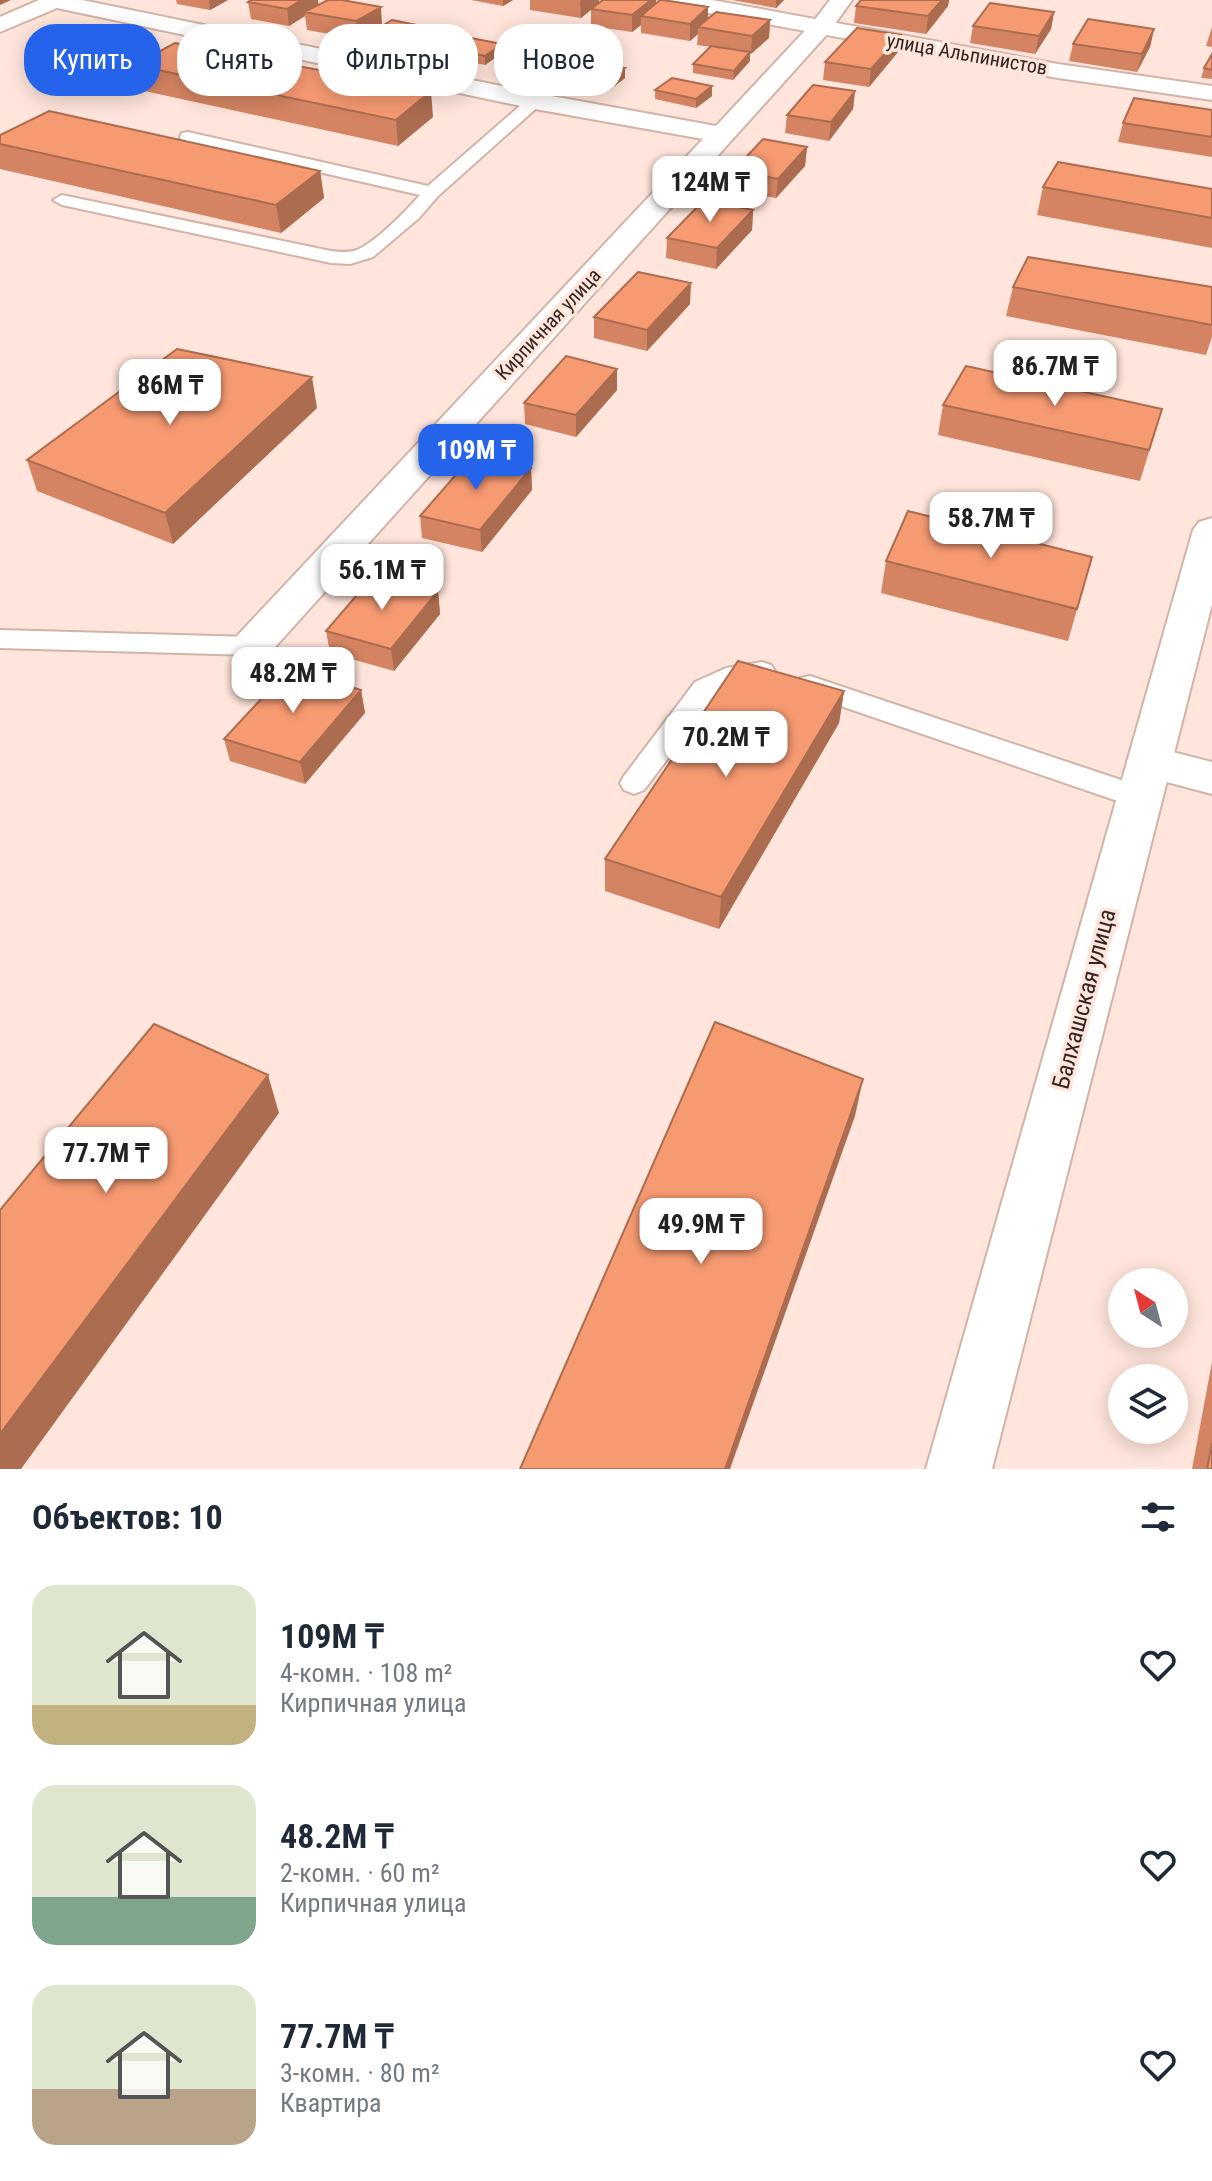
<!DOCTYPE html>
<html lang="ru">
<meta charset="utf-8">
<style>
body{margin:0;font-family:"Roboto Condensed",sans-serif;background:#f2f2f3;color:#1f2937;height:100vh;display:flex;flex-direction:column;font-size:30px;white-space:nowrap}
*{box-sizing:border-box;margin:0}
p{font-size:26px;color:#747a83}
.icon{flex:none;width:44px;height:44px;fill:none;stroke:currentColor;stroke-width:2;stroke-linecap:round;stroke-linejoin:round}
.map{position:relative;height:1469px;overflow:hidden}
.panel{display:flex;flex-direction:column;background:#fff;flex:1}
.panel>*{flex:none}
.banner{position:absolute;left:24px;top:24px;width:800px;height:72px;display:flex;gap:16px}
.needle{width:52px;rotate:324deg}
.buttons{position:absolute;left:1108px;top:1268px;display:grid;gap:16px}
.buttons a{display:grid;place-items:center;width:80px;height:80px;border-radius:50%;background:#fff;box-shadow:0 4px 20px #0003;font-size:40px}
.price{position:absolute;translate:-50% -68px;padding:0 18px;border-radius:16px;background:#fff;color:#222;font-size:26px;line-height:52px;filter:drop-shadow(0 2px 4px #0008)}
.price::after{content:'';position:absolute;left:50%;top:48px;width:24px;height:18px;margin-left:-12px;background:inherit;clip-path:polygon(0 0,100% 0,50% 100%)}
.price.selected{background:#2563eb;color:#fff}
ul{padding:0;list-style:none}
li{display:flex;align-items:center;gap:24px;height:200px;padding:0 32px}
li span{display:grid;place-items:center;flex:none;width:224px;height:160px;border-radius:24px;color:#555}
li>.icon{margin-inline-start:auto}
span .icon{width:96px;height:96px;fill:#fffc;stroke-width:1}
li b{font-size:34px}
h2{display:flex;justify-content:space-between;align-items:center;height:96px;padding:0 32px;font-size:34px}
.pill{padding:0 28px;border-radius:32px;background:#fff;box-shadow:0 4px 20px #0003;font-size:28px;line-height:72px}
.pill.selected{background:#2563eb;color:#fff}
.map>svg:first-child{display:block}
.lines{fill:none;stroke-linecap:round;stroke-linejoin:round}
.service-casing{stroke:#d1b3a7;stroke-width:4}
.minor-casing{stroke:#d1b3a7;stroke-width:4}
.tertiary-casing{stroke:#d1b3a7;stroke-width:4}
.service{fill:#fff;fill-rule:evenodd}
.minor{fill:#fff;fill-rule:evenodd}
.tertiary{fill:#fff;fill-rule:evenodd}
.wall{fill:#d48462}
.shaded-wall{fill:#ac6c50}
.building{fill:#f69a72;stroke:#ac6c50;stroke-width:2}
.labels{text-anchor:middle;stroke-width:7;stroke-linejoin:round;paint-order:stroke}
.far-street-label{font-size:20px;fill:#312621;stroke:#ffe5db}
.street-label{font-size:24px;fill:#312621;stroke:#ffe5db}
</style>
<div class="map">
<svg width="1212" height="1469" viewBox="0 0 1212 1469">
<rect width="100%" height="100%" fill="#ffe5db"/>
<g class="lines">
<g class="service-casing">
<path id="service" d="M535,96L541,98V104L438,196L419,218L373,257L350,264L331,263L62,205L53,200L62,195L331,251C340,252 348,253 357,250C377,241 405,212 420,195L182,141L180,137L182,133L188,132L428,186L529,98Z
M0,630L252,637L261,640L265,646L261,652L252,655L0,648Z
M762,662L771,665L775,671L771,677L740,682L715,696L644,790L634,794L624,790L620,783L624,776L695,682L726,668Z
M810,676L1148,789L1153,797L1148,805L1138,808L800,692L796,685L800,678Z"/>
</g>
<g class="minor-casing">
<path id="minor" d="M39,0H82L535,93L716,126L813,22L830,0H852L829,32L267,656L252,660L237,656L231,646L237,636L703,139L535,109L57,8L0,32V17Z
M1149,746L1212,762V794L1133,773L1127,762L1133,751Z"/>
</g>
<g class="tertiary-casing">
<path id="tertiary" d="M665,0H712L1058,64L1212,86V100L1058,78L676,7Z
M1212,518V604L992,1469H926L1193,530L1199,522Z"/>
</g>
<use href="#service" class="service"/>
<use href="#minor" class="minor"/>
<use href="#tertiary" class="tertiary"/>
</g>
<path class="wall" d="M176,0H228L210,10L177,4Z
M471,0H513L503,6Z
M530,0H599V3L603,0H656V3L708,19L770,20L769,38L750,54V61L733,80L693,73V64L711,47L697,45L698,34L690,41L641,33V25L632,32L591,26V10L581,18L530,10Z
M732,0H784L776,8Z
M861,0H949L948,6L926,34L854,23L856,6Z
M248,2L318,5L382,24L358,39L307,30L305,16L289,26L251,19Z
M1054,12L1051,29L1035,54L970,43L973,26Z
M1212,27V47L1206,46Z
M436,29L437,38L414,51L370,43L369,34Z
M1154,29L1150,47L1137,72L1069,61L1073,44Z
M901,35L898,52L869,87L823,80L825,62Z
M455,50L502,53L485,65L456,59Z
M1212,54V79L1201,78L1204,68Z
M510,61L565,65L546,78L510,71Z
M134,65L433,117L398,146L140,90Z
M625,68V78L607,92L569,84V74Z
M655,90L712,96L696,108L655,99Z
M855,91L853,109L829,141L785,133L787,115Z
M1212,110V157L1118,142L1123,123Z
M0,135L320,171L324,198L281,233L0,169Z
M807,147L805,166L776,198L733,190L734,170Z
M1043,187L1212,189V248L1037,215Z
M753,210L752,230L716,269L666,258L667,238Z
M1013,287H1212V337L1206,355L1006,316Z
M690,304L647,351L594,338V317Z
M617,369V390L576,437L525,424L524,403Z
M943,405L1162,409L1140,481L938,435Z
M317,408L173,544L37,491L27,460Z
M531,468L532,490L482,552L422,538L420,516Z
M1092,557L1068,641L881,593L886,561Z
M438,591L440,614L394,671L330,653L326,631Z
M361,690L365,713L305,784L230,761L224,739Z
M844,691L839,723L719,929L605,891V859Z
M1212,1362V1469H1192Z"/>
<path class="shaded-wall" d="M0,0H11L0,5Z
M210,0H228L210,10L209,1Z
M301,0H318L319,8L304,12L305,16L289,26L287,9Z
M503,0H513L503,6Z
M582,0H599V3L581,18L580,1Z
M651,0H656L655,13L641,16V25L632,32V15Z
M776,0H784L776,8Z
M942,0H949L948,6L926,34L928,16Z
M381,7L382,24L358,39L356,21Z
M708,7V25L698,27V34L690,41V24Z
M1054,12L1051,29L1035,54L1039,36Z
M770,20L769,38L751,54L752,36Z
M436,29L437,38L414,51L413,42Z
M1154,29L1150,47L1137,72L1142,54Z
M901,35L898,52L869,87L871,69Z
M502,44V53L485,65V56Z
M750,52V61L733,80L734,71Z
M565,56V65L546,78V69Z
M625,68V78L607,92V82Z
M712,86V96L696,108V99Z
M431,91L433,117L398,146L396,120Z
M855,91L853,109L829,141L831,122Z
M807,147L805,166L776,198L778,179Z
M320,171L324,198L281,233L276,205Z
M753,210L752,230L716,269L717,248Z
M691,283L690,304L647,351V330Z
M617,369V390L576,437V415Z
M312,377L317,408L173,544L165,513Z
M531,468L532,490L482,552L480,530Z
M438,591L440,614L394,671L391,649Z
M361,690L365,713L305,784L300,762Z
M844,691L839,723L719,929L721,897Z
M268,1075L279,1113L21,1469H0V1434Z
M863,1079L855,1116L730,1469H725Z"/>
<path class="building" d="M251,0H301L287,9L248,2Z
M328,0H342L381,7L356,21L304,12Z
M603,0H651L632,15L591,9Z
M660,0H663L708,7L690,24L641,16Z
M861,0H942L928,16L856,6Z
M990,3L1054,12L1039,36L973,26Z
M716,12L770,20L752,36L698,27Z
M1088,19L1154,29L1142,54L1073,44Z
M392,20L436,29L413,42L369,34Z
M857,28L901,35L871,69L825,62Z
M471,38L502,44L485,56L455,50Z
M175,43L431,91L396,120L134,65Z
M711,46L750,52L734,71L693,64Z
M531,49L565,56L546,69L510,61Z
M1212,54V70L1204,68Z
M588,60L625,68L607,82L569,74Z
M672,78L712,86L696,99L655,90Z
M813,85L855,91L831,122L787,115Z
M1134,98L1212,110V137L1123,123Z
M49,111L320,171L276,205L0,144V135Z
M763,139L807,147L778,179L734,170Z
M1058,162L1212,189V218L1043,187Z
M704,200L753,210L717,248L667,238Z
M1028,257L1212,287V325L1013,287Z
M638,272L691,283L647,330L594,317Z
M177,349L312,377L165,513L27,460Z
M566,356L617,369L576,415L524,403Z
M966,366L1162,409L1149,450L943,405Z
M473,455L531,468L480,530L420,516Z
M908,511L1092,557L1077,609L886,561Z
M374,575L438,591L391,649L326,631Z
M738,661L844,691L721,897L605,859Z
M290,668L361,690L300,762L224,739Z
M715,1022L863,1079L725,1469H520Z
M154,1024L268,1075L0,1434V1210Z
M1212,1443V1469H1207Z"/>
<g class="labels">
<g class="far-street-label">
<text transform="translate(967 54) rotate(10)" y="7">улица Альпинистов</text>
<text transform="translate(548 324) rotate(-47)" y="7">Кирпичная улица</text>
</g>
<g class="street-label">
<text transform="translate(1084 999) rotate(-75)" y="8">Балхашская улица</text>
</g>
</g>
</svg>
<div class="buttons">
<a><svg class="needle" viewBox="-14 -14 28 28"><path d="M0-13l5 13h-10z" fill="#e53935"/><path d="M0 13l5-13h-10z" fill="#747a83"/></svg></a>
<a><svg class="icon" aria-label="layers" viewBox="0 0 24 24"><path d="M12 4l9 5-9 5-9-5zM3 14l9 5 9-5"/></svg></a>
</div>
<b class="price" style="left:710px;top:224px">124M ₸</b>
<b class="price" style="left:1055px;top:408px">86.7M ₸</b>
<b class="price" style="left:170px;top:427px">86M ₸</b>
<b class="price selected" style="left:476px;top:492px">109M ₸</b>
<b class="price" style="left:991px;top:560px">58.7M ₸</b>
<b class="price" style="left:382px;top:612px">56.1M ₸</b>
<b class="price" style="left:293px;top:715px">48.2M ₸</b>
<b class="price" style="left:726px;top:779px">70.2M ₸</b>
<b class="price" style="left:106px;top:1195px">77.7M ₸</b>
<b class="price" style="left:701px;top:1266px">49.9M ₸</b>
<div class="banner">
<a class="pill selected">Купить</a>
<a class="pill">Снять</a>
<a class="pill">Фильтры</a>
<a class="pill">Новое</a>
</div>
</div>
<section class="panel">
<h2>Объектов: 10<svg class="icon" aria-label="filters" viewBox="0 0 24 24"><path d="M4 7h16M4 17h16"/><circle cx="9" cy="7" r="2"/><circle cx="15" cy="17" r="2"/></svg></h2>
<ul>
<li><span style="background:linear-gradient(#dfe7d0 75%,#c2b280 0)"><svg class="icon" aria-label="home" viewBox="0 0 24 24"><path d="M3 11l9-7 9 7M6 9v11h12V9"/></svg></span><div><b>109M ₸</b><p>4-комн. · 108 m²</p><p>Кирпичная улица</p></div><svg class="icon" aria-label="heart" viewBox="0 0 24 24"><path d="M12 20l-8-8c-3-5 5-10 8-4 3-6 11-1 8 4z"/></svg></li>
<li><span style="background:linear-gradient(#dfe7d0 70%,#7fa58c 0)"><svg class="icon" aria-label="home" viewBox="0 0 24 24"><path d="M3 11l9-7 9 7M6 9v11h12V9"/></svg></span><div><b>48.2M ₸</b><p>2-комн. · 60 m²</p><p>Кирпичная улица</p></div><svg class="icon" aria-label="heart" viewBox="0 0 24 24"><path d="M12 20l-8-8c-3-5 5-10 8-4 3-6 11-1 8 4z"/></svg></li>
<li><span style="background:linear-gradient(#dfe7d0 65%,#b9a48a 0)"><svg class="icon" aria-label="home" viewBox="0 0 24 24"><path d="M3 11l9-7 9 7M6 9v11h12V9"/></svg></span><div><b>77.7M ₸</b><p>3-комн. · 80 m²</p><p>Квартира</p></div><svg class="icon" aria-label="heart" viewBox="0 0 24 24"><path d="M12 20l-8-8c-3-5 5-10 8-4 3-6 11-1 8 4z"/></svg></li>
</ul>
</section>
